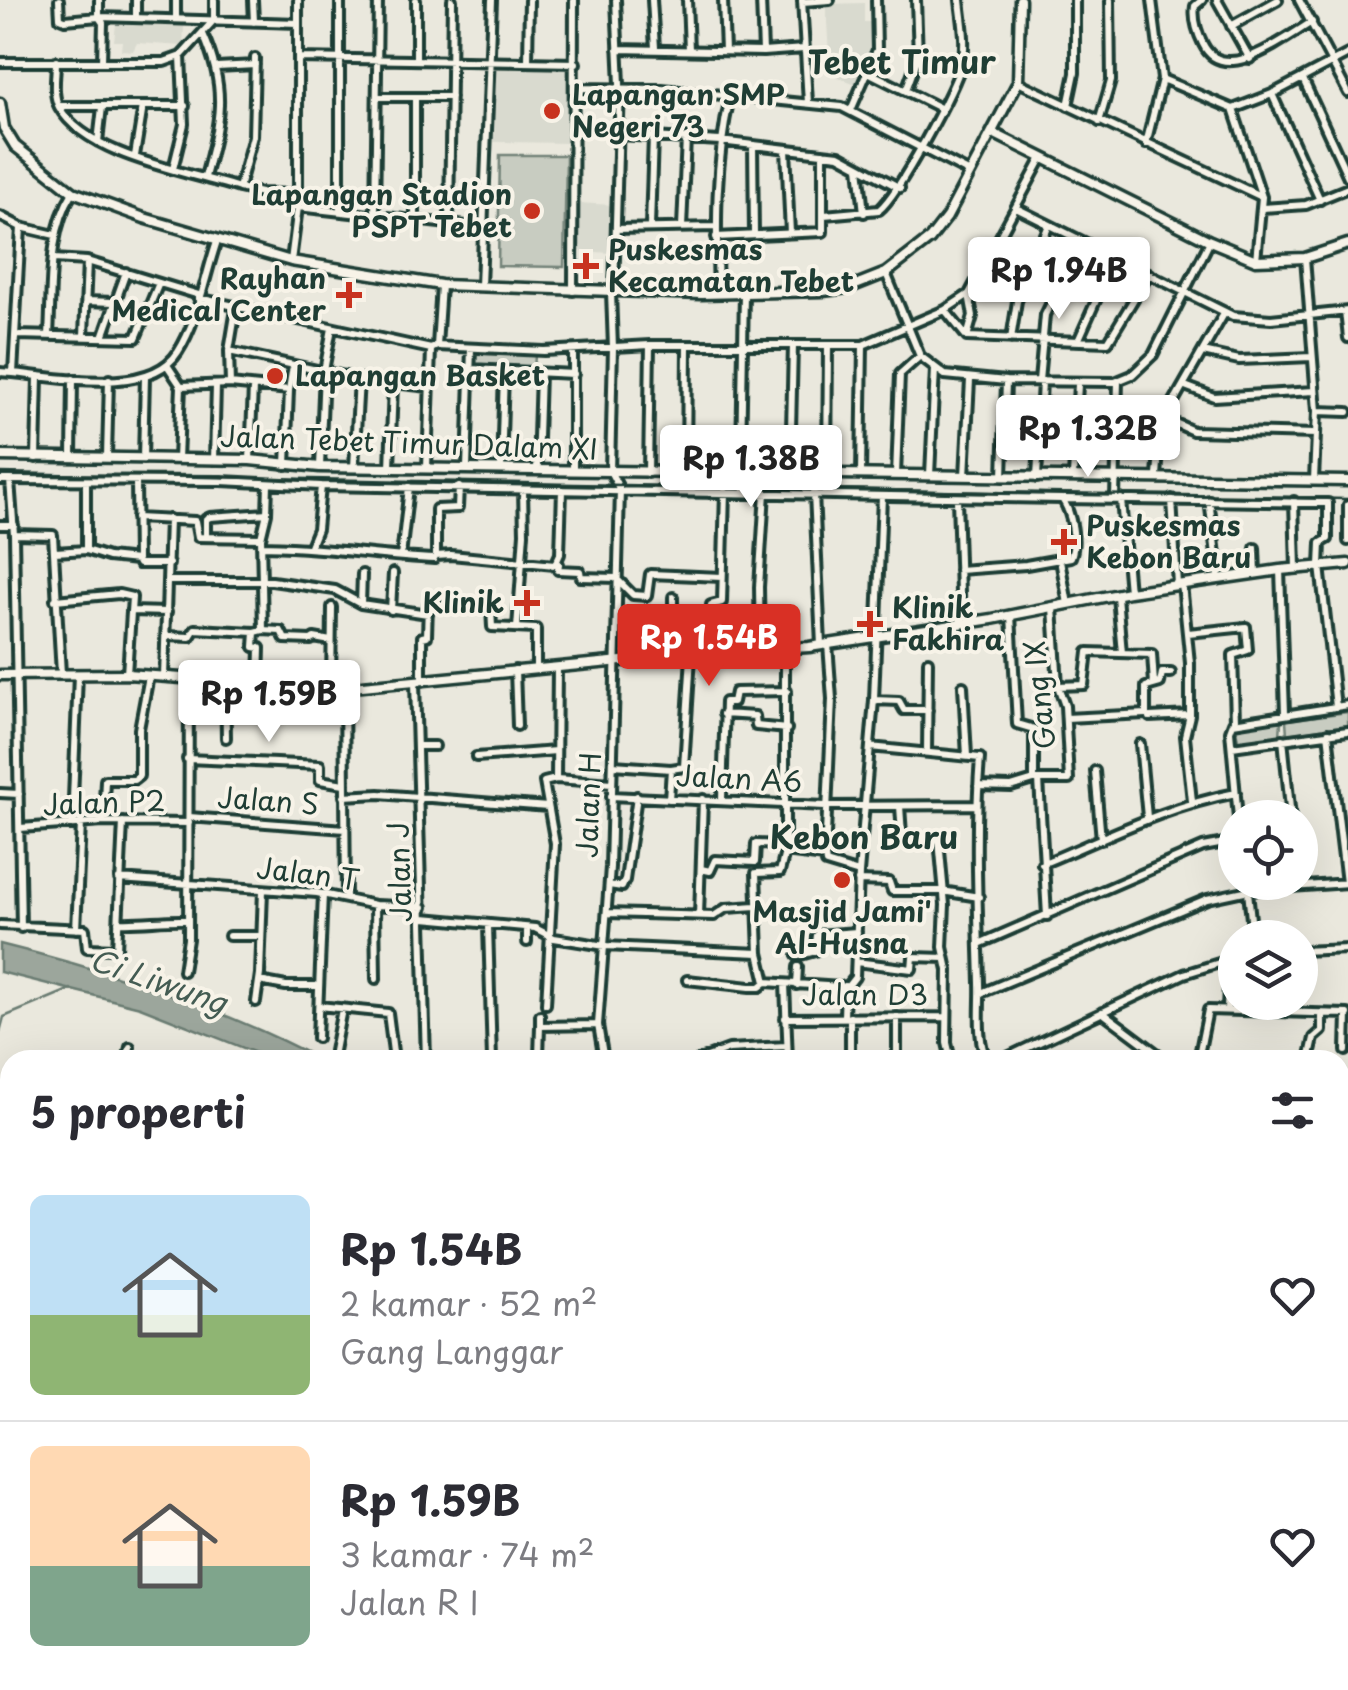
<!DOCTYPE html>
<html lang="id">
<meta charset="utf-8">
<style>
body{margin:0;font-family:"Playpen Sans",sans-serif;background:#f2f2f3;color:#2b2b33;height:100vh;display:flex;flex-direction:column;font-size:38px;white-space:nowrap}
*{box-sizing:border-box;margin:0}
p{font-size:32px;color:#7c7c81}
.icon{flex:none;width:55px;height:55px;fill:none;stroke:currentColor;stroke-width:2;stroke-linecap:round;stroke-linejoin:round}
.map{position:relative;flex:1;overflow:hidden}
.side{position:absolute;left:0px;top:1050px;width:1350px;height:640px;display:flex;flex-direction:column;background:#fff;border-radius:30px 30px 0 0;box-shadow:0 10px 40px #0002}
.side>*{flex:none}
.controls{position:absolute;left:1218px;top:800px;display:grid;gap:20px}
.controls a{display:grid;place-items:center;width:100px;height:100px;border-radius:50%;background:#fff;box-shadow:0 10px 40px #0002;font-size:50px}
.price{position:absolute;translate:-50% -85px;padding:0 22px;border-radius:10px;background:#fff;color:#222;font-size:32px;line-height:65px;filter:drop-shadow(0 2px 5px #0008)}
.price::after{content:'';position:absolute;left:50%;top:60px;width:30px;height:22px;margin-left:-15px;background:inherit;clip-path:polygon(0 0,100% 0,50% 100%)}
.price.selected{background:#d93025;color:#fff}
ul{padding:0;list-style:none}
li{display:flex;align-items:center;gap:30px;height:250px;padding:0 30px}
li+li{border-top:2px solid #e1e1e2}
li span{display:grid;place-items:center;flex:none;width:280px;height:200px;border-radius:15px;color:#555}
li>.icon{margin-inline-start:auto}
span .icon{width:120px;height:120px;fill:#fffc;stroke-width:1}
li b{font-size:42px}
h2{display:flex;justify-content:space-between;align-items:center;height:120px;padding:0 30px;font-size:42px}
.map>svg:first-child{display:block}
.built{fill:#d9dacf}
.green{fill:#c8ccc1;stroke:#74847a;stroke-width:2.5}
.water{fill:#9ca69c;stroke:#6a7c72;stroke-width:2.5}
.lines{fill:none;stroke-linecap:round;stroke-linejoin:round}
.stream{stroke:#6a7c72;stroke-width:2.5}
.minor-casing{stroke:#1f3d34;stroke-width:14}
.tertiary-casing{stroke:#1f3d34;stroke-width:15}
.primary-casing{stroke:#1f3d34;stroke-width:16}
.minor{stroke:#f7f3e8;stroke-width:6}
.tertiary{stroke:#f7f3e8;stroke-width:8}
.primary{stroke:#f7f3e8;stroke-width:9}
.rail{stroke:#1f3d34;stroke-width:2.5}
.poi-dot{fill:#c8321e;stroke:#f7f3e8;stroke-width:4}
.labels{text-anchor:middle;stroke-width:8;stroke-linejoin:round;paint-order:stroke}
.poi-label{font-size:28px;font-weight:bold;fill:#1f3d34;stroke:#f7f3e8;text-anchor:start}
.street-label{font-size:28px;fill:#1f3d34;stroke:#f7f3e8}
.water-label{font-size:30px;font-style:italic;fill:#445c53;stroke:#f7f3e8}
.quarter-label{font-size:32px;font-weight:bold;fill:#1f3d34;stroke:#f7f3e8}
</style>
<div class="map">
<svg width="1348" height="1690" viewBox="0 0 1348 1690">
<rect width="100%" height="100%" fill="#eae8dd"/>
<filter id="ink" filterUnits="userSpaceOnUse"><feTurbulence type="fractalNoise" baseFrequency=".01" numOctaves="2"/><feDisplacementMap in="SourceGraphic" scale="20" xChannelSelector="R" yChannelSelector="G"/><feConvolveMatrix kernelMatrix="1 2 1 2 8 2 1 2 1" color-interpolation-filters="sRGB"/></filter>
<g filter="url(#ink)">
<path class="built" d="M864,3V22H873L874,53L861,86L830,74L826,4Z
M116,24L184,26L183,46L137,43L133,51L121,50L122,41H114Z
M495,66L574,67L573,143L494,142Z
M578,203L613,205L612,253L577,251Z"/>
<path class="green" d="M500,155H566L564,267L498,266Z
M476,351L535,355L534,370L475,366Z
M1348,712V725L1287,734L1286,720Z
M1281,721L1280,736L1239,743L1235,727Z"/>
<path class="water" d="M0,944C110,971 221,1007 321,1060H274L140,1007L0,972Z"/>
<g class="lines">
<path class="stream" d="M0,1032L4,1017L71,989"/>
<g class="minor-casing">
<path id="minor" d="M59,0L60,18L65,20L99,17L298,23
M99,0V17L103,23L102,61
M136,0V18
M176,0V18
M253,0L254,22
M340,0V210
M416,0V60
M652,0L655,48
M687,0L689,50
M723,0L725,51
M761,0L763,52
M802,0L808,103
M1202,0L1195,6C1193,19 1197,32 1203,44C1224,87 1286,37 1312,22
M1217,0L1250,59
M1299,0L1348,93
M802,2L830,0
M1231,26L1278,0
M203,34C228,90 220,120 205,177
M618,49L763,52L804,49
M298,58L576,63
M56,61C56,75 52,94 59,107C86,156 189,172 239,188L261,193L298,194
M0,62H164L181,56L214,20V0
M528,62L529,0
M217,67L255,65
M870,73L940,108
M1162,79L1233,109L1272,94L1348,54
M1303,79L1348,177
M1018,82L1262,197
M576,88L662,89L842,107L970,173
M906,90L918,57L916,0
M1272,94L1320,200
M377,97H451
M415,97V221
M59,106H185
M1068,106L1075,73V0
M1233,109L1262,197L1256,260
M851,110L877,50L876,0
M1099,122L1111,81L1110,0
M619,135L720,141L839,155L900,188
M98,142L102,107
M1146,144L1162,79L1152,0
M753,145L754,234
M786,149L790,233
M135,156L143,106
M859,167L864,213
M173,169L184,124L181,56
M239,188L253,136L255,58
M298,207L484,228
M1016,208L1233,316L1271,319L1348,311
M1263,208L1306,205L1348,188
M375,215L378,0
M824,215L879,210C898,195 956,88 962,62C967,43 962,20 960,0
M0,216L21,227L55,235
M449,224L452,0
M650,226L653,137
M682,227L686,138
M616,229L716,227
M716,237L823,232V153
M1305,258L1317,411L1314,480
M54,259L87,261L199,295
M291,261L298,207V0
M886,273L920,356L945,375L1006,381L1115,382L1132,375L1153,355L1210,241
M481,286L492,0
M573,291L574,0
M611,292L613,348L610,471L620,490
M614,292L620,84L616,0
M718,293C716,227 715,162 730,97
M198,298L431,349L437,346L544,351L650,345H863L945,310L969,294L1042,158
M86,301L114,302
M945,310L967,337L1108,342L1149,274
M1345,312L1348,338
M17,335L136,338L159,283
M49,335C52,287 47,233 73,192
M84,336L87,261
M103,337L126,272
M967,337L973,316L969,294
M1011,339L1017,301L1049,225
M1078,341L1115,258
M437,346L441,285
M229,351L359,379L429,387
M1203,352L1239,360L1311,357
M167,365L181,386
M471,369L574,374
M0,372C45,374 148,400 178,352C198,321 205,276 217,241
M13,373L21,227
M1039,381L1045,315L1081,241
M230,384L229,351L236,309
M181,386L230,384L289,390
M1185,386L1214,397L1314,391
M1118,406L1139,407L1193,431L1316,434
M1317,411L1348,412
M72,457L73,379
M107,457L109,379
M36,458L38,377
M143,459L145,376
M178,459L181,386
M214,460L216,386
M250,460L253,387
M286,465L289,390L293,366
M320,467L324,371L332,328
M354,467L359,379
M390,468L393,384
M427,468L431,349
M467,468L471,348
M501,470L504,372
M537,470L540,373
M573,470V350
M827,472L828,346
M648,473L650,345
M686,473L687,345
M790,473L793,345
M861,474L863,345
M896,475L900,374L920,356
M930,475L935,369
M965,476L970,380
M1157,476L1161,424L1225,312
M1003,477L1006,381
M1073,477L1078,384
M1037,478L1042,381
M0,480L221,481L321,486L1062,499C1072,513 1077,542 1071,557L1026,565L959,570
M10,480L14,534L21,928
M136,482L137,560L139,564H169
M744,492L741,455L744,293
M814,493L821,645
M1115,498L1118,381
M957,499L961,624
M1064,499L1328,503V539L1321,543L1320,566L1336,707
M1121,499L1129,592
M1172,499L1177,585
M1209,500L1219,578
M1294,501L1296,568
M1348,505V541
M136,518L195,521L198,537L261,538
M0,525H14
M14,534L53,535L61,674
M206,536V519L210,517L267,513
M261,546C319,546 376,556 434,559L436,556L451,555L555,565L560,554L562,490
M310,546L317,529L321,486
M1255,548L1256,573
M86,550V481
M55,552L86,550L108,557L137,560
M436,556V509L458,508L459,487
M401,557L409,487
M1060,560L1068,604
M559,564L558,570L580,571L581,577L616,578L633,595L647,596L650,574L722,577
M1280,570L1285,713
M168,581H272L335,590L361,604L428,614
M1182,584L1190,663V715L1185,736L1192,801
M1117,596L1122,653
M55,600L119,594L132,597L127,674
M361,604L362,574
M391,610L393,573
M131,611L167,612
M1011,615L1017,724L1034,729V780
M517,628L524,533L523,490
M263,630L281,631L285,639L311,640L314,638L331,641
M255,632L263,630L261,538L267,513L268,484
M255,632L254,647L260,648L259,683
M1188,633L1246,627L1248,650L1233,655L1235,721
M167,636L190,637L195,629L255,632
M785,649V852L780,872L756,873L759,953L766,982L841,987L848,986L855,977L859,873L874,700L882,496
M760,650L759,587L765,492
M709,654L711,605L722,602L725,491
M673,656V597
M515,670L517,726
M164,677L169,519
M225,681L226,738
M422,681V637L427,636L428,604L491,608L492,627L536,629V669
M415,682L426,1060
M963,686L967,756
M1058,686L1084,685L1088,652L1152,654L1154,684
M331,689L332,607
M344,689L346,897
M874,700L899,701L904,710H928
M723,714L755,716L756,726L787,729
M1150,717L1190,715
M1066,718L1146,714V687L1160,683L1162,673H1171
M1328,733L1346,883
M1283,739L1291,818
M1140,744L1147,817
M418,746H435
M870,747L980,758C974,833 978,909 980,983C981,1007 976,1039 987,1060
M1232,747L1348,731
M927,752L928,661
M476,757L556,751
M187,759L320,765V780L344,784
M613,765L671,769L669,799
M671,769L684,767L691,656
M1095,771L1101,840
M556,779L557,667
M1039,780L1047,916
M978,786L1011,787L1034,780H1069L1065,706L1058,686L1053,607
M0,793L19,794
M344,796L379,794L548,807
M611,796L825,806L977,805
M722,799L725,702H733L735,692L787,691
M900,806L902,835L939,840L945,905L943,947L948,970L947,1043L951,1060
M189,817L345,829
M1238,818L1230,731L1233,723L1348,705
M103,822L105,780H134L139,776V729L149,676
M72,824L78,674
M20,828L103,822L189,823
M785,852L825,857L826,863L859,873
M825,857L832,699L828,644
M1042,864C1107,837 1167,806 1236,793
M701,869L710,871L715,860L755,862L756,844L785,845
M119,879L317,893L375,905L423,907
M858,881L889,882L892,891H942L979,897
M1247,882L1253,938
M609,885L622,887L625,880L637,796
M375,905L376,979
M607,913L714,916L726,908L756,906
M699,915L703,799
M424,918L535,928L554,938L605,946L759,953
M118,922C144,923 162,919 187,920
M0,925L85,929L87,948L117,949L123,822
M488,926L492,1060
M76,929L81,824
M229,936H261
M527,942V928
M979,944L1203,847L1235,841
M1300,951L1348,949
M797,956L815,951L817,935L857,932
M856,962L912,969L913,957L945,958
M183,971L188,939L189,678
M687,980L750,987H760L766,982
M259,981L286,986H319
M785,984L788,1060
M797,985L798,967
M981,993L1207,899L1249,890L1348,883
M256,1002L260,974L263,890
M546,1004L555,844L544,782L556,779L612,783
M319,1006L388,1013L394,1060
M1227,1010L1229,960
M1102,1012L1166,1060
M540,1015V1026
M844,1017L845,986
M850,1017V1060
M897,1017V1060
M785,1018L946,1017
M317,1038L323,894
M334,1051L342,1009
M1346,1051L1347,1014
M127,1060L130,1047
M567,1060L539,1057L540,1026L598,1025
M604,1060L598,1025L610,867L620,490
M699,1060L729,1049L786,1046
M814,1060H836
M1001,1060L1184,974L1235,958
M1198,1060L1208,1010L1348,1014
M1309,1060L1314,1038L1322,1031V1014
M1340,1133L1348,1134
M1340,1210L1348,1213
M1340,1277L1348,1278
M0,1294L10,1296
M0,1380L10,1381
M0,1403L10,1402
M0,1443H10
M1340,1450L1348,1452
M0,1451H10
M0,1472H10
M0,1531H10
M0,1576L10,1579
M0,1622L10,1623
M1340,1624L1348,1623
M1340,1670H1348
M34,1680V1690
M76,1680V1690
M154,1680L156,1690
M227,1680L228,1690
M484,1680L485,1690
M783,1680V1690
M920,1680V1690
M1122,1680L1123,1690
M1280,1680V1690
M1158,1682L1232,1684
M182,1684L183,1690
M687,1690L688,1680
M745,1690V1680
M830,1690L831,1680
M853,1690L854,1680
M1072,1690L1073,1680
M1328,1690L1329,1680"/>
</g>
<g class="tertiary-casing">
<path id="tertiary" d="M0,103L4,128L15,146L73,192L144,218L291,261L441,285L701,294L823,291L848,288L886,273L930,239L947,217L1018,82L1020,0
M993,133L1210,241L1256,260L1305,258L1348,244
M0,456L250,460L320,467L1348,481
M0,675L127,674L331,689L673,656L809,647L992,619L1129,592L1280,570L1348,564
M325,1680L327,1690
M971,1680L972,1690"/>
</g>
<g class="primary-casing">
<path id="primary" d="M1340,1528L1348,1529
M1340,1546L1348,1547
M256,1690L306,1680
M338,1690L363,1680"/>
</g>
<use href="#minor" class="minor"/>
<use href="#tertiary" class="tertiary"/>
<use href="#primary" class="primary"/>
<path class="rail" d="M0,473L1348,499"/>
</g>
</g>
<g class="poi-dot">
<circle cx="552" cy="111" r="10"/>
<circle cx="532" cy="211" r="10"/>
<path d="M581 251h10v10h10v10h-10v10h-10v-10h-10v-10h10z"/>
<path d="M344 280h10v10h10v10h-10v10h-10v-10h-10v-10h10z"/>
<circle cx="275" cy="376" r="10"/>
<path d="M1059 527h10v10h10v10h-10v10h-10v-10h-10v-10h10z"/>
<path d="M522 588h10v10h10v10h-10v10h-10v-10h-10v-10h10z"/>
<path d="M865 609h10v10h10v10h-10v10h-10v-10h-10v-10h10z"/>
<circle cx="842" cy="880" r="10"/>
</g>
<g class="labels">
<g class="poi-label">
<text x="572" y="105">Lapangan SMP<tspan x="572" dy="32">Negeri 73</tspan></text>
<text x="512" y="205" text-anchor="end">Lapangan Stadion<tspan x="512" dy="32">PSPT Tebet</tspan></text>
<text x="608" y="260">Puskesmas<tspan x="608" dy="32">Kecamatan Tebet</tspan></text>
<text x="326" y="289" text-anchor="end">Rayhan<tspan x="326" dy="32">Medical Center</tspan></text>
<text x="295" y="386">Lapangan Basket</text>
<text x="1086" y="536">Puskesmas<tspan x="1086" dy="32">Kebon Baru</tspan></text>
<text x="504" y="613" text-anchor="end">Klinik</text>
<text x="892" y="618">Klinik<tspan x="892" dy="32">Fakhira</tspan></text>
<text x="842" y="922" text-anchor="middle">Masjid Jami'<tspan x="842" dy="32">Al-Husna</tspan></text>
</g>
<g class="street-label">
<text transform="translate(409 443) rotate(2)" y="10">Jalan Tebet Timur Dalam XI</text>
<text transform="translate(1040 695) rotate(-96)" y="10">Gang IX</text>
<text transform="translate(739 779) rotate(3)" y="10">Jalan A6</text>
<text transform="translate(268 801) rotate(4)" y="10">Jalan S</text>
<text transform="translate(104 803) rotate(-2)" y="10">Jalan P2</text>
<text transform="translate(589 805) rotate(-88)" y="10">Jalan H</text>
<text transform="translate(400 872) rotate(-92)" y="10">Jalan J</text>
<text transform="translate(308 874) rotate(7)" y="10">Jalan T</text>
<text x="865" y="1005">Jalan D3</text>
</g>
<g class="water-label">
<text transform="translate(158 982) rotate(19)" y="10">Ci Liwung</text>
</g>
<g class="quarter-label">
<text x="902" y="74">Tebet Timur</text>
<text x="864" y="849">Kebon Baru</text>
</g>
</g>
</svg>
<div class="controls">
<a><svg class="icon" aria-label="locate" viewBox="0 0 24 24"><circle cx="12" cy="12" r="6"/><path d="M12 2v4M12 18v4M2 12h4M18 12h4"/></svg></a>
<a><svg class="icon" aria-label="layers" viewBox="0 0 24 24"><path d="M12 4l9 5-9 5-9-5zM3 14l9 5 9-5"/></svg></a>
</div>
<b class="price" style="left:1059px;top:322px">Rp 1.94B</b>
<b class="price" style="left:1088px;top:480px">Rp 1.32B</b>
<b class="price" style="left:751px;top:510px">Rp 1.38B</b>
<b class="price selected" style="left:709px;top:689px">Rp 1.54B</b>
<b class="price" style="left:269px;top:745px">Rp 1.59B</b>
<section class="side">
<h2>5 properti<svg class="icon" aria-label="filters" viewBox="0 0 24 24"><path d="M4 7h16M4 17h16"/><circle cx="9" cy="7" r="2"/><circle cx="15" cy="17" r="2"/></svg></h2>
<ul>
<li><span style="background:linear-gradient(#bfe0f5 60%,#8fb573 0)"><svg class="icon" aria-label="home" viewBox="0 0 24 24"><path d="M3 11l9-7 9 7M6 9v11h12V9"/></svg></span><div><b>Rp 1.54B</b><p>2 kamar · 52 m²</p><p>Gang Langgar</p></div><svg class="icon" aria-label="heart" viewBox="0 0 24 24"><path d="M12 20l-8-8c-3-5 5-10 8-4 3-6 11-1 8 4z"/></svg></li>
<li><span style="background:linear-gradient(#ffd9b3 60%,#7fa58c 0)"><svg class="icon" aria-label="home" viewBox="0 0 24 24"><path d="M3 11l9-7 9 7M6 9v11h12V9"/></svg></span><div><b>Rp 1.59B</b><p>3 kamar · 74 m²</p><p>Jalan R I</p></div><svg class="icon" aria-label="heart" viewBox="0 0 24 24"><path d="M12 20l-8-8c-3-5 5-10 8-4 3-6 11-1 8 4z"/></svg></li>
</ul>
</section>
</div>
